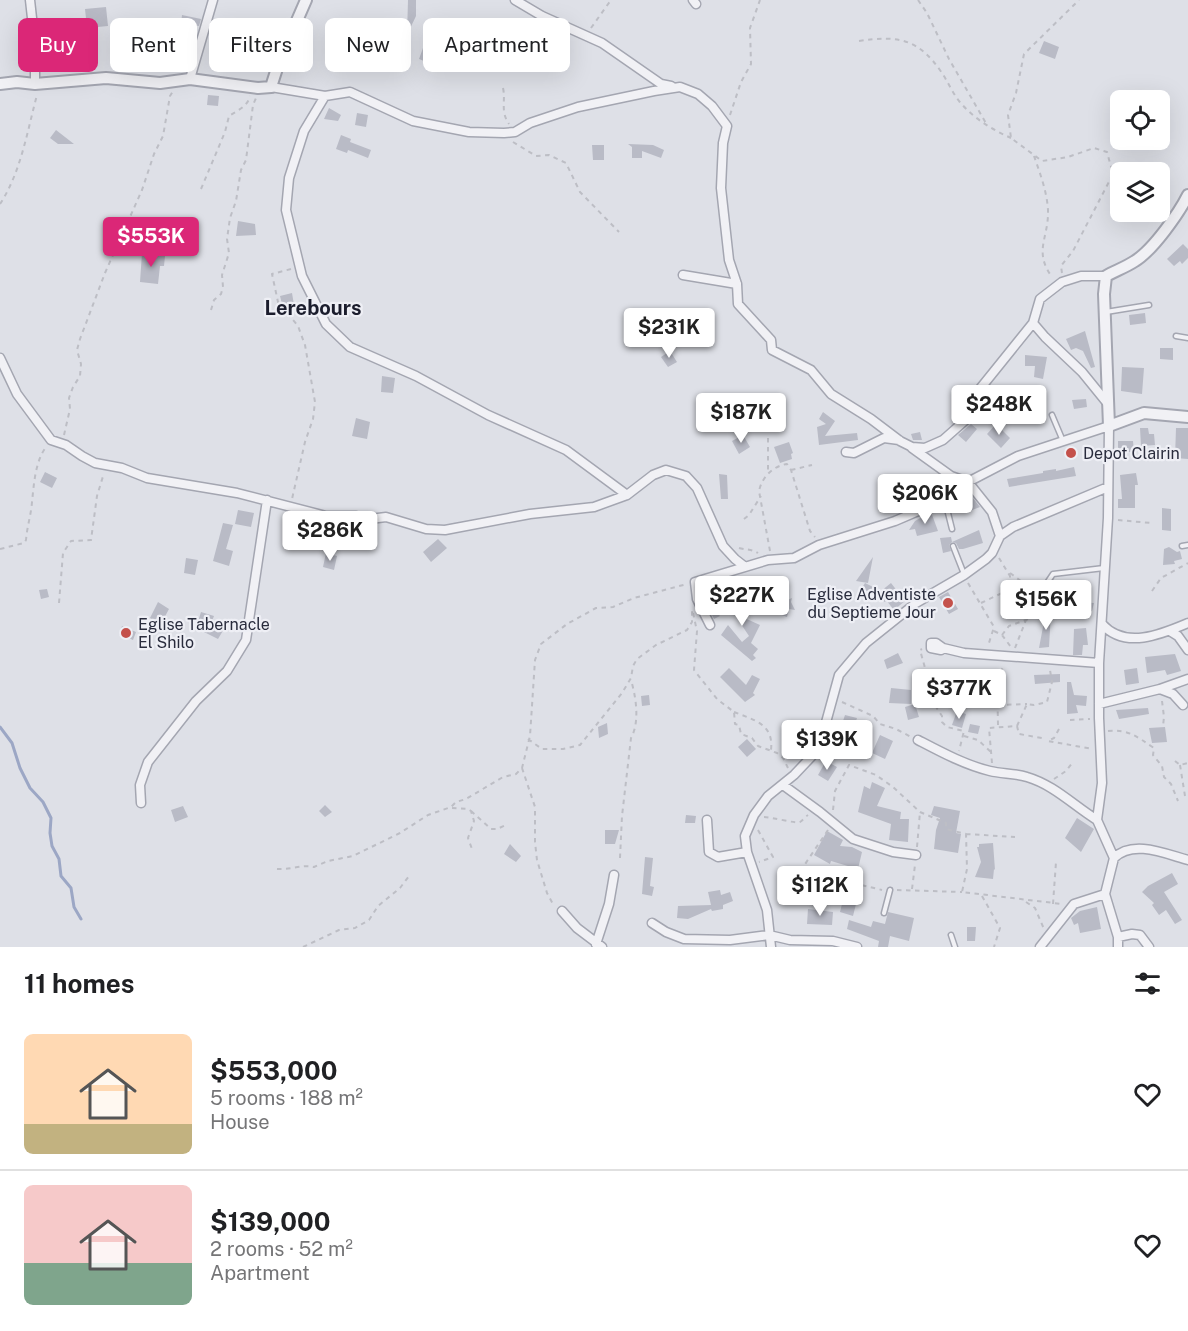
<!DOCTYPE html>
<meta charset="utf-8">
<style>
body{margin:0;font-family:"Public Sans",sans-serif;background:#f6f6f6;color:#202124;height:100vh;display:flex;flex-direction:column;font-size:22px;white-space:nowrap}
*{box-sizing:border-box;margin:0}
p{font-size:20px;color:#757577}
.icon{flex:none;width:33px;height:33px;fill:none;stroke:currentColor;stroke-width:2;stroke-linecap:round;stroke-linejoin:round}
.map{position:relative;height:947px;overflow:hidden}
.panel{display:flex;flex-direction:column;background:#fff;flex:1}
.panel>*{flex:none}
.banner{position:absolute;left:18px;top:18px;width:600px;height:54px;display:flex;gap:12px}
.tools{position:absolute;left:1110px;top:90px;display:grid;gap:12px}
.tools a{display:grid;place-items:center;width:60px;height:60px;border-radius:9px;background:#fff;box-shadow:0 6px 24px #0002;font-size:30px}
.price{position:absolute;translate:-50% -51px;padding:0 14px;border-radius:6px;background:#fff;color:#222;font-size:20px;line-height:39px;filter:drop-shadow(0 2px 3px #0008)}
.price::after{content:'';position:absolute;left:50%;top:36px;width:18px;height:14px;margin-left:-9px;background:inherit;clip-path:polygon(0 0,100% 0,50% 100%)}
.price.current{background:#db2777;color:#fff}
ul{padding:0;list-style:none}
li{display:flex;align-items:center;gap:18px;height:150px;padding:0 24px}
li+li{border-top:2px solid #e0e0e0}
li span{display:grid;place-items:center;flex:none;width:168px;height:120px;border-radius:9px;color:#555}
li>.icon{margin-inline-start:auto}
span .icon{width:72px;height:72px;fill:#fffc;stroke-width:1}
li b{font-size:26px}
h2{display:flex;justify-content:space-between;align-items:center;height:72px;padding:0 24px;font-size:26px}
.chip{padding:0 21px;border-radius:9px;background:#fff;box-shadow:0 6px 24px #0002;font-size:21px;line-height:54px}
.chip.current{background:#db2777;color:#fff}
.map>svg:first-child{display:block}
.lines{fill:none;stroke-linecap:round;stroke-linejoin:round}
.stream{stroke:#9ca7c5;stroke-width:3}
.building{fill:#b9bbc6}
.service-casing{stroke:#a4a6b1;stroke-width:7}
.minor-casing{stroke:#a4a6b1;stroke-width:11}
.tertiary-casing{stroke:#a4a6b1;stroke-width:14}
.path{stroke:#bdbec5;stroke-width:2;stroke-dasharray:4.5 4.5;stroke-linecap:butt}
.service{stroke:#f1f1f5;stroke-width:4}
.minor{stroke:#f1f1f5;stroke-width:8}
.tertiary{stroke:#f1f1f5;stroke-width:10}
.poi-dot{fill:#c4514b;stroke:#eeeff5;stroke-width:2}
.labels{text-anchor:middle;stroke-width:4.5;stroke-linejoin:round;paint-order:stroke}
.poi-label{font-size:16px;fill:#292c3d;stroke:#eeeff5;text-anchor:start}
.quarter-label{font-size:20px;font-weight:bold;fill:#1b1d2d;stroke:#eeeff5}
</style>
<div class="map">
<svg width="1188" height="947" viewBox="0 0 1188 947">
<rect width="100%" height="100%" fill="#dee0e7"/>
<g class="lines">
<path class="stream" d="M0,727L12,743L20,768L30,788L43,802L51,818L50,833L52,846L59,859L61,876L71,888L74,907L81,919"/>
</g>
<path class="building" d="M408,0H416V16L407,35Z
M106,7L108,26L87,28L85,9Z
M182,15L201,19L199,26L181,23Z
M158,40L170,41L169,56L157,54Z
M1044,41L1059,47L1055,59L1039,53Z
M423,48L434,52L429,63L419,59Z
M208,95L219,96L218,106L207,105Z
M329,108L341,115L338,121L324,119Z
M357,113L368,115L366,127L355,125Z
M56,130L74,144H58L50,138Z
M341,135L351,139L350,142L371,150L368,158L348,150L347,153L336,149Z
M628,144L653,145L664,150L661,158L642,151V158H632V147Z
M592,145H604V160H593Z
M238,221L255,224L256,235L236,236Z
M1183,244L1188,249V258L1182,264L1180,261L1174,266L1167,259Z
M142,253L165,256L164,266H160L158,284L140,282Z
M292,293L294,305L283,308L280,296Z
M1145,313L1146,323L1130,325L1129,315Z
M1085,331L1095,367L1091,368L1083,351L1076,348L1071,350L1066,339Z
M1160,348H1173V360L1160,359Z
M670,351L677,362L668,367L661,357Z
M1025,355L1047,357L1043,379L1034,377L1035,366H1025Z
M1122,367L1144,368L1142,394L1121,391Z
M382,376L395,378L393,393L381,392Z
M1028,386L1031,411L1010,413L1019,394L1010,388Z
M1086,399L1087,407L1074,409L1072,400Z
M823,412L835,421L825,436L857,433L858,440L819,445L817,427L826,424L819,419Z
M356,418L370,422L367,439L352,436Z
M971,424L977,429L966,442L958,435Z
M996,424L1010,438L1001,448L987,434Z
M1140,428H1148L1149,434H1154L1155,445L1141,446Z
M1176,428H1188V459L1175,458Z
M920,432L922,440H913L911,434Z
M743,435L750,447L739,454L732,441Z
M1118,441H1133L1134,452H1118Z
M789,442L793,453L791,454L792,459L780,463L774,447Z
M1074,467L1076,476L1009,487L1007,479L1043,473V471L1056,469V471Z
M45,472L57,478L52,488L40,482Z
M1136,473L1138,485H1135V508H1118V499H1122L1120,475Z
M719,474L727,475L728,499H721Z
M969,493L980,507L967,512L961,497Z
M1162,508L1171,509V531L1162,530Z
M238,510L254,513L251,527L235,524Z
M931,512L938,531L917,536L915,529L909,530L915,521Z
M223,523L233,525L226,549L233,551L229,566L213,561Z
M979,530L983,543L963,549H959L956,543L952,542L949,545L951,551L943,553L940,538L951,537L952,542Z
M438,539L447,548L431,562L423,552Z
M1169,547L1177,552L1180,551L1182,559L1174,561L1175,564L1163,565L1164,549Z
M326,553L337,556L334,570L323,567Z
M873,557L868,583L856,581Z
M186,558L198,560L195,575L184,573Z
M865,583L881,591L891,583L905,601L894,610L886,600L885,602L862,588Z
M47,589L49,597L41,599L39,590Z
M948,592L958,609L949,614L939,597Z
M1037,595L1041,607L1018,616L1013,604Z
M723,597H746L752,602L740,616L760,625L751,643L758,649L753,655L756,658L752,661L721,635L728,625L742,642L749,636Z
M792,598L791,602L795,610L789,609L787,617L765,609Z
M158,602L169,609L161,624L150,618Z
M708,602L720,616L714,619L706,603Z
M1080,602L1094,603L1092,611H1080Z
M1046,611L1051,612L1049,647L1039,648Z
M201,612L214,616L212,621L224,629L218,639L196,628Z
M122,626L136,632L133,640L119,634Z
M1086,628L1088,645H1083L1082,655H1073L1074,629Z
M898,653L903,663L887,669L884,660Z
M1175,654L1181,671L1167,675L1165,670L1147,673L1145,657Z
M729,668L746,685L752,675L760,679L753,693L755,695L745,702L720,677Z
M1137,668L1139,683L1126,685L1124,670Z
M1060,674V682L1035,684L1034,675Z
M1067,682H1071L1074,695L1087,696L1086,706L1076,705L1078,713L1067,714Z
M891,688L911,690V704L889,703Z
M649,695L650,705L642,706L641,696Z
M915,704L919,717L908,720L905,707Z
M1148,708L1149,714L1119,719L1116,710Z
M957,711L966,714L962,728L952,725Z
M845,715L857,718L853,731L841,727Z
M607,723L608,734L599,738L598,727Z
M970,724L980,726L978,734L968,732Z
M1165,727L1167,742L1152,743L1149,728Z
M880,735L893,741L885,759L872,753Z
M747,739L756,749L747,757L738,747Z
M826,761L837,767L828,781L818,775Z
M872,782L885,788L877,806L901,812L900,819H909L908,842L889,840L891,824L858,812L864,786L870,789Z
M325,805L332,812L325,817L319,811Z
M183,806L188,817L175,822L171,810Z
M934,806L960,811L956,833L961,834L958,853L934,849L936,830L940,818L931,815Z
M686,815L696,816L695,823H685Z
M1077,818L1094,829L1081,852L1065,838Z
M605,830H619L615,844H605Z
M827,831L843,840L840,846L852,847L862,852L858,869L831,861L830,864L814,855Z
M993,843L995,870L994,869L993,879L975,877L981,862L977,847H979V844Z
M510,844L521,856L516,862L504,854Z
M645,857L653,858L650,886L654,887L652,896L642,894Z
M1172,873L1178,884L1164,892L1182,920L1175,924L1166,910L1159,915L1152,905L1154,903L1142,892L1148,886Z
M720,890L721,895L730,892L733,901L723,905V909L712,911L711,909L688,919L677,918L678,906L711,905L708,892Z
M843,900L856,904L853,916L840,912Z
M1097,907L1101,929L1080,933L1078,923L1074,925L1071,918L1080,911Z
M808,909L833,912L832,925L807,924Z
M888,912L914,918L909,941L890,936L888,947H878L879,941L847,929L849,920L871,927L873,921L885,924Z
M967,927H976L975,941H967Z"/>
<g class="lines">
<g class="service-casing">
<path id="service" d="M1106,312L1149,305
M1176,336L1188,338
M1052,415L1063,441
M945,501L952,529
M953,546L964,574
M1182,546L1188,545
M1041,592L1053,574L1104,568
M884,913L890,890
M951,935L955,947"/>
</g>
<g class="minor-casing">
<path id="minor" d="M30,0L35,45V84
M515,0L542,16L602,43L661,84L671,86
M693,0L696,4
M190,79L213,0
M271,87L325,96
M683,275L737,284
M1033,323L1045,337L1082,372L1108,404
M0,358L17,394L51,440L66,445L82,456L95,463L122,468L147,478L237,493L326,516H355L370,519L386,517L426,529L445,530L530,514L594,507L627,495L653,475L666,470L686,476L697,488L723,546L735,559L744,566
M912,448L951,476L968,482L992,512L1000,536
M846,452L854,453L884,438L899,440
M627,495L566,450L488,415L416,376L350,347L326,324L302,276L286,210L289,178L304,131L325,96L350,92L413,121L469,132L504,133L515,132L530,123L578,107L654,91L680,87L698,94L712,106L727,126L723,143L721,188L729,260L737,284L738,304L771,340L772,350L811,370L831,394L871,419L900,441L912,447L925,448L943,440L969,417L975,395L1033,323L1040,299L1062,282L1081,276H1106
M1102,624C1125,650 1162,634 1188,623
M710,625L697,599L695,582L768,560L794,558L819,545L895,521L944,500L968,482L1018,456L1109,426L1108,518L1099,663V718L1102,783L1097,820L1114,858L1105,894L1118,937V947
M1170,631L1178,636L1188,650
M941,650L931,648V643H936L943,648L964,653L1099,663
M1160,689L1188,679
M1099,704L1160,689L1173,694L1183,705
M918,740C941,752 965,765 990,771C1002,774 1015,773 1027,777C1054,785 1073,805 1097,820
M783,785L820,812L853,839L893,852L916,855
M141,803L140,785L148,762L196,701L227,671L246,640L267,500
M707,820L709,852L718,857L747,852
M1114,858C1133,839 1166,854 1188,860
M562,911L577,928L602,947
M652,923L666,932L684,939L730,940L769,935L790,940L833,941L857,947
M1118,937L1132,934L1140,935L1149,947
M596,944L609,904L614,875
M771,947L767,910L747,852L745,836L754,815L768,796L794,775L812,756L825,726L839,675L866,643L916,603L964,575L986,559L992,553L1000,536L1013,527L1108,487
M1040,947L1074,904L1105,894"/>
</g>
<g class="tertiary-casing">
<path id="tertiary" d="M0,84L17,82L35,84L106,78L160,83L190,79L258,88L271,87L279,62L306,0
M1188,195C1179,213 1153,250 1135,261C1126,267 1115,271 1106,276L1104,294L1109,426L1144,413L1188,417"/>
</g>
<path class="path" d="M918,0L927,13L949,59L987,125
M591,28L611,0
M859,41C899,35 919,39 942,73C948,82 952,92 959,101C973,118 991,129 1011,138
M503,88C506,101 500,111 509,124
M730,115L741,82L751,64L750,28L760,0
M513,142L536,156L549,155L566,163L580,192L619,232
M1034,156C1040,173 1047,192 1048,210C1049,238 1033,251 1052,277
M201,189L225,132L229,116C237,111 248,106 250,96
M0,204C21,172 27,132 37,95
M291,269L272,274L278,302L298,326L305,345L315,402L313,419L305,442L292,499
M1062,273L1061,266L1073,251L1113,174L1107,152L1094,148L1068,157L1042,161L1011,138L1008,115L1016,93L1024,54L1079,0
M211,310L214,300L221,294L223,287L222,275L229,253L227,239L230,218L236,201L241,170L246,160L253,105L256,98
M64,435L70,409L69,398L73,387L80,376L81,364L77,350L80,339L105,273L142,190L154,154L163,136L170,96L173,91
M768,438V474
M791,470L812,465
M744,519L749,515L761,496
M1118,520L1151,523
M739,548C746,550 752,549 758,553
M0,549L24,543L26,540C27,527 31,515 32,502C34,484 35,462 46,447
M770,551L759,491C762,477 773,466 787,464L791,470L810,531L815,537
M999,558L1010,576V587
M1010,573L1025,584
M968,583L994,627L988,646
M1152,591L1161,578L1188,563
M59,603L63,553L71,541L91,540L97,496L104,473
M981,603L1021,584L1026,583L1031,586
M693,613L697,631L694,670L717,699L734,712L735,724L739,725L741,734L752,738L758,746L777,753L783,758L788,768
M994,631L1002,635L1011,647
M1002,635L1009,626L1026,620L1028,619L1027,614
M1015,648L1026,620
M913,692L923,699L927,675L920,650L922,649
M923,696L928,695L942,716V722L947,727L964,731L959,751
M1162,701L1164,717L1163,726
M842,702L873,716L880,724L896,729L911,737
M998,705L1027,704
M734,712C754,720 774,724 771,750
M1070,720L1090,719
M998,725L997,676L1005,665
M1017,726L1027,704L1034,705L1047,702L1052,682L1050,670
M1059,729L1054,738L1048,741L1093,749
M1108,731C1129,729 1137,737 1154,748L1153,755L1162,766L1164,777L1171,784L1178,801
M964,736L978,740L991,752
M528,739L542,749H563L580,745L622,693L631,678L633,666L637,659L656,645L687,630L692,622V610
M1175,761L1180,765L1188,763
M992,763L989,728L1017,726L1019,734L1042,738
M1180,765L1185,796
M522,768L535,807V842L537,860L547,893L554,906
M1054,779L1066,771L1073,762
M452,808L468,809L471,811L474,821L468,838L472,849
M833,810L835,791L849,765L876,775L893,787L920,812L946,823V829L966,834L967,869L962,892L1062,904
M471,811L491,829H497L506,825
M764,817C772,817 796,824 800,822C803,820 805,817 808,815
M758,830L773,857L759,862
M828,830L799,873L831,884L853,883L882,890
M966,834L1015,837
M917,847L920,812
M620,858L622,816L631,738C640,722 636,697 631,680
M277,869C290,870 303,864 314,867L328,861L353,856L400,833L428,815L451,807L456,802L466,799L503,777L516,774L522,768L530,736L535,660L541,644L567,624L596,608L613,607L634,598L687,584
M912,889L915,865
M897,890L962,892
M982,896L1000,928L994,947
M1026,902L1035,908L1044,929
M1053,904L1056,862
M303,947L339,930L355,928L369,920L378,906L400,888L409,876"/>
<use href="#service" class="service"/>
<use href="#minor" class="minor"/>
<use href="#tertiary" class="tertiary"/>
</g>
<g class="poi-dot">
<circle cx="1071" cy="453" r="6"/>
<circle cx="948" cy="603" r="6"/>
<circle cx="126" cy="633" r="6"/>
</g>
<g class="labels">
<g class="poi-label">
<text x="1083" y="459">Depot Clairin</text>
<text x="936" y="600" text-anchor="end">Eglise Adventiste<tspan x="936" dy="18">du Septieme Jour</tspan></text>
<text x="138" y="630">Eglise Tabernacle<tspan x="138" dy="18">El Shilo</tspan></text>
</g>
<g class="quarter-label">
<text x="313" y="315">Lerebours</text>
</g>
</g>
</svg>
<div class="tools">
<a><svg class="icon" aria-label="locate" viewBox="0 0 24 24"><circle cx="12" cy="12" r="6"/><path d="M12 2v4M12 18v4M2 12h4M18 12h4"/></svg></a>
<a><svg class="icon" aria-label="layers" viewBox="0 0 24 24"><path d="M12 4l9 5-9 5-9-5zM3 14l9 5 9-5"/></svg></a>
</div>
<b class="price current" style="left:151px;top:268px">$553K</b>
<b class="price" style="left:669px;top:359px">$231K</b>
<b class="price" style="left:999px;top:436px">$248K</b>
<b class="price" style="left:741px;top:444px">$187K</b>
<b class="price" style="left:925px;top:525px">$206K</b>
<b class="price" style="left:330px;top:562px">$286K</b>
<b class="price" style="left:742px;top:627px">$227K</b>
<b class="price" style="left:1046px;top:631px">$156K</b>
<b class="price" style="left:959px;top:720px">$377K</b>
<b class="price" style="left:827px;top:771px">$139K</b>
<b class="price" style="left:820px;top:917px">$112K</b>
<div class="banner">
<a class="chip current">Buy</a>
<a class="chip">Rent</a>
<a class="chip">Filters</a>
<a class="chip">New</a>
<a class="chip">Apartment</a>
</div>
</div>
<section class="panel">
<h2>11 homes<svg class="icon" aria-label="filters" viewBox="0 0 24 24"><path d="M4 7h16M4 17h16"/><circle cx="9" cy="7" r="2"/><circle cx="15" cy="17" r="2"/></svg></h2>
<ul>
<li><span style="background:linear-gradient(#ffd9b3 75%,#c2b280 0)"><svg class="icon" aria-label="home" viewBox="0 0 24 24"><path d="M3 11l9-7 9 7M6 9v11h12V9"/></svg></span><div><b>$553,000</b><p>5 rooms · 188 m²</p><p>House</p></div><svg class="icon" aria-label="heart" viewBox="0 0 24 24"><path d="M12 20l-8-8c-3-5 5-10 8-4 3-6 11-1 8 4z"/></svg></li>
<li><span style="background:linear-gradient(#f6c9c9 65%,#7fa58c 0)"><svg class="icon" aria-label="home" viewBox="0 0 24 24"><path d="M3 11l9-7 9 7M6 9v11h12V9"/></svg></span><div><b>$139,000</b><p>2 rooms · 52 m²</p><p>Apartment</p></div><svg class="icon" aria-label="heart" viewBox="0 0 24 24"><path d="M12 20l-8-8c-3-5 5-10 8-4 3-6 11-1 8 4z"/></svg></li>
</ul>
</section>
